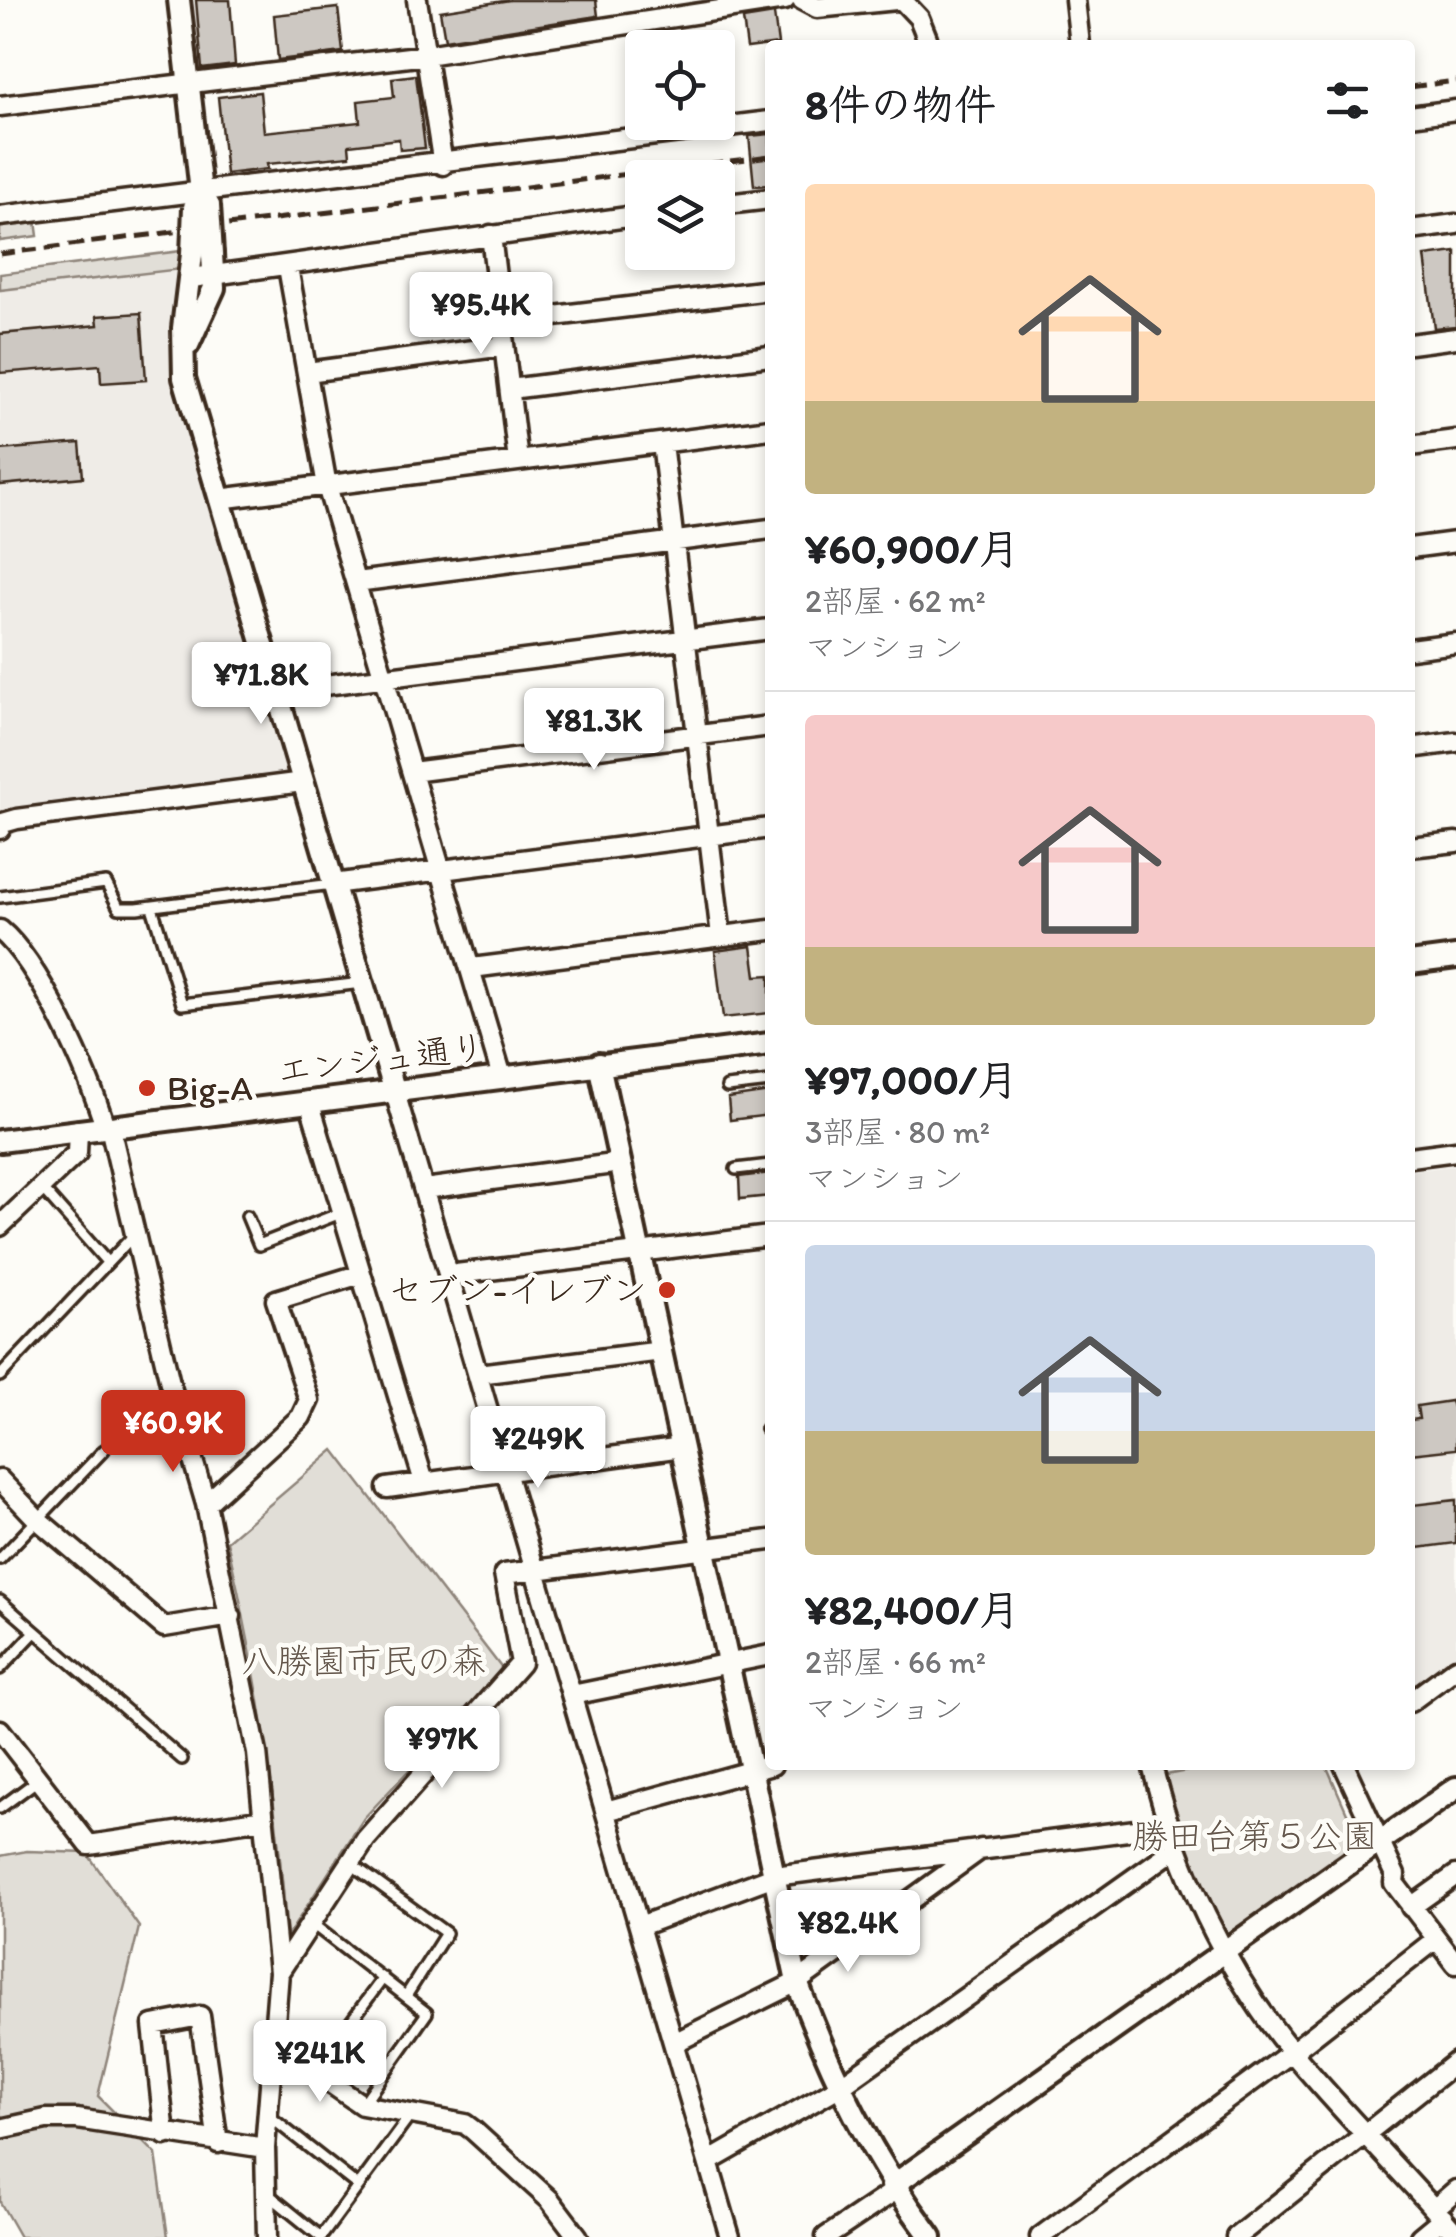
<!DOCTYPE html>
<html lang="ja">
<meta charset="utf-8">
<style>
body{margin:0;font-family:Itim,"Klee One",sans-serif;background:#f6f6f6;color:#202124;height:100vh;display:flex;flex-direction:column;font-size:38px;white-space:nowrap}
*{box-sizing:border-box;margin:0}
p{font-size:32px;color:#757577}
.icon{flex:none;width:55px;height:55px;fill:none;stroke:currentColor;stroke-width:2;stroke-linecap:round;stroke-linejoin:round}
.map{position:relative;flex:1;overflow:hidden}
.panel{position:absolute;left:765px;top:40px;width:650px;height:1730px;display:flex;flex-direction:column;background:#fff;border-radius:10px;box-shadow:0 5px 15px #0003}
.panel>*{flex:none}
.buttons{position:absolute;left:625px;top:30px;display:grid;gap:20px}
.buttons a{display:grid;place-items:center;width:110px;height:110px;border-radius:10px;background:#fff;box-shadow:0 5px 15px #0003;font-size:50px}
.price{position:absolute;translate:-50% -85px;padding:0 22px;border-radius:10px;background:#fff;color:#222;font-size:32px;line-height:65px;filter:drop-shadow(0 2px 5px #0008)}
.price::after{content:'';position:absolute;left:50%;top:60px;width:30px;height:22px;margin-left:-15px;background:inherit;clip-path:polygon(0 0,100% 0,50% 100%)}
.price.on{background:#c8321e;color:#fff}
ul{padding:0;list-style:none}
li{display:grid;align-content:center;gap:20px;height:530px;padding:0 40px}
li+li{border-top:2px solid #e0e0e0}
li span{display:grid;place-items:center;height:310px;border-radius:10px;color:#555}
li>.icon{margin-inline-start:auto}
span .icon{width:180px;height:180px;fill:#fffc;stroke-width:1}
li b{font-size:42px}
h2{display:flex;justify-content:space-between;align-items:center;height:120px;padding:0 40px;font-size:42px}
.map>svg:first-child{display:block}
.built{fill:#efece7}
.green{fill:#e1ded7;stroke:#8e847a;stroke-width:2.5}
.building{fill:#cdc8c2;stroke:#3b2a1e;stroke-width:2.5}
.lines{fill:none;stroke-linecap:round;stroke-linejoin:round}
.service-casing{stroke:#3b2a1e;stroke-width:16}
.minor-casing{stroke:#3b2a1e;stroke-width:25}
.tertiary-casing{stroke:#3b2a1e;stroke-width:28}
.service{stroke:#fdfcf7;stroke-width:9}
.minor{stroke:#fdfcf7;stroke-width:18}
.tertiary{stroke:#fdfcf7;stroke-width:20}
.rail{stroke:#3b2a1e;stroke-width:5;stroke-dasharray:15 8;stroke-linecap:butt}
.tertiary-bridge-casing{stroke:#3b2a1e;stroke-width:28;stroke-linecap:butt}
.tertiary-bridge{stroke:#fdfcf7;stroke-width:20}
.poi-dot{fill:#c8321e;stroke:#fdfcf7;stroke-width:4}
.labels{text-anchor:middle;stroke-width:9;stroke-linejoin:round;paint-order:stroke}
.street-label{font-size:35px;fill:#3b2a1e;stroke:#fdfcf7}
.poi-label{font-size:35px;fill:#3b2a1e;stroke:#fdfcf7;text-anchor:start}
.park-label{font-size:35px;fill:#64574c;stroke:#fdfcf7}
</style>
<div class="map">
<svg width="1456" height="2237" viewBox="0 0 1456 2237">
<rect width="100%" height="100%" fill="#fdfcf7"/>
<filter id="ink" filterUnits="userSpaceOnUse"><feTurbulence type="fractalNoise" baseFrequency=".01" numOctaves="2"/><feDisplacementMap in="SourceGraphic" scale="20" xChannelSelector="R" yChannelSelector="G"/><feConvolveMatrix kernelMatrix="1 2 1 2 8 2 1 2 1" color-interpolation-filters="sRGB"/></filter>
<g filter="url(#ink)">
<path class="built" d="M181,269L174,367L291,773L0,816V290Z
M1456,1165V1657L1410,1690V1171Z"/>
<path class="green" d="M36,221L38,236L0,241V226Z
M181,251V269L0,290V274Z
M334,1450L503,1670L364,1818L287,1937C277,1802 258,1673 227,1541Z
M1218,1765H1326L1361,1845L1227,1945L1179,1847L1161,1776Z
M27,1851L87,1853L139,1927L98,2096L156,2154L168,2237H20L0,2202V1856Z"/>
<path class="building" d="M196,0H230L235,65L202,69Z
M510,0H596L598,16L445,40L440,11Z
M338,8L343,52L278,60L274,15Z
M774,14L778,44L747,48L743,19Z
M416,75L425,148L400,150L399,139L349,145L350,156L267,164L268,169L226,174L218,97L260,92L264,132L360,122L358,101L394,97L392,78Z
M770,134V185L754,186L749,136Z
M1456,252V326L1434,328L1425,256Z
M141,313L146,380L101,383L100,365L0,373V334L98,325L97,316Z
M80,443L83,477L0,485V450Z
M752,946L756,976L770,975V1013L723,1018L715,951Z
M770,1092V1115L730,1120L728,1098Z
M770,1173V1196L740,1199L739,1177Z
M1451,1401L1456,1416V1449L1410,1454V1420L1419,1419L1417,1406Z
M1456,1500V1543L1410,1549L1412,1505Z"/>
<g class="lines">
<g class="service-casing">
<path id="service" d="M0,897L106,883L119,908H137L333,884
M152,907L182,1004L362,983
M727,1087L770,1082
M736,1169L770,1165
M41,1187L107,1262
M247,1216L259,1245L343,1212
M0,1376L134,1235
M766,1429L770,1427
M0,1559L104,1450
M0,1601L182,1759
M0,1669L33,1634
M0,1808L38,1780
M350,1863L446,1933L406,1996
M311,1923L427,2013L362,2105
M316,2069L383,1978
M269,2116L358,2186
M268,2194L321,2237L410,2116"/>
</g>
<g class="minor-casing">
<path id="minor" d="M417,0L443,165
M802,0L817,8L896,0
M902,0L919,18L927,38
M1075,0L1080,45
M0,106L426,55L785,0
M1410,116L1456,110
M718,205L770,199
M0,216L770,121
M1410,230L1456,224
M491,235L518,461
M288,267L327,486L502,1077
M192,278L642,215
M504,322L770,290
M1410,344L1456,338
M307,372L504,346
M510,389L770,356
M662,443L721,936
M1410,446L1456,440
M219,499L770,429
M1410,548L1456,542
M356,582L770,529
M1410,649L1456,643
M277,691L770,629
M1410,748L1456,742
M412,772L770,726
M0,829L3,823L17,819L303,782
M1410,847L1456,842
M333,884L770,828
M0,930C40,963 89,1074 105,1127
M472,968L770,930
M394,1089L730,2237
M309,1101L424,1482
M110,1127L170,1383L206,1504L257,1753L279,1972L265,2148L267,2237
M1410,1157L1456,1151
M424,1189L621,1163
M0,1226L77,1153L78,1130
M448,1275L770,1236
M478,1374L662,1351
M0,1480L37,1519L164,1627L231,1616
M387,1488L682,1447
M206,1504L301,1417L309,1400L276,1300L361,1274
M572,1695L770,1655
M1410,1702L1456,1668
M0,1730L89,1845L264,1819
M1152,1765C1177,1868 1224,1969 1292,2052C1344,2115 1403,2172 1456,2234
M1344,1765L1395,1875L1394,1883L1456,1964
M606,1811L772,1765
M1411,1907L1456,1875
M640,1926L774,1876L1167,1826
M279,1972L366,1839L521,1663L504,1574L770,1540
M275,2022L323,2078L362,2105L465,2124L473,2130L550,2200L578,2237
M674,2043L797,1982L981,1849
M0,2129L46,2119H77L265,2148
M165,2135L153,2025L200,2016L218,2143
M708,2162L839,2087L1175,1849
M1434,2209L1456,2190
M826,2237L896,2190
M1040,2237L1292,2052L1435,1940
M1236,2237L1456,2062
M1420,2237L1443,2218"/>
</g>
<g class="tertiary-casing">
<path id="tertiary" d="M179,0L201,192L209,206
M192,254L183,328L184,378L394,1089
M188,345L214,288L212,254
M1410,963L1456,957
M599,1064L797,1982C831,2074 872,2159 931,2237
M0,1141L770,1044
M892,2186L1456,1788"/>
</g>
<use href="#service" class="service"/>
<use href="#minor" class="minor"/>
<use href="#tertiary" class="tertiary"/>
<path class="rail" d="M1410,87L1456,81
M0,254L770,156"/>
<g class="tertiary-bridge-casing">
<path id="tertiary-bridge" d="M209,206L212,254
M192,254L194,207"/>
</g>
<use href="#tertiary-bridge" class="tertiary-bridge"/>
</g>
</g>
<g class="poi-dot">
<circle cx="147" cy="1088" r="10"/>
<circle cx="667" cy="1290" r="10"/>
</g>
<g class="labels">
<g class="street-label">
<text transform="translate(381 1059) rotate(-7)" y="12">エンジュ通り</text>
</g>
<g class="poi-label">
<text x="167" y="1100">Big-A</text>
<text x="647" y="1302" text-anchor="end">セブン-イレブン</text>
</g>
<g class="park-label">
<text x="364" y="1673">八勝園市民の森</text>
<text x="1255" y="1848">勝田台第５公園</text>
</g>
</g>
</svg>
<div class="buttons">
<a><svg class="icon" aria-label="locate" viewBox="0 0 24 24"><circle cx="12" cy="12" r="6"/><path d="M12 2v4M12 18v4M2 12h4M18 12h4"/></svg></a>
<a><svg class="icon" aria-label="layers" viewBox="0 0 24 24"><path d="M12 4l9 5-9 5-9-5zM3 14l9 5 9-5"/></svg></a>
</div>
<b class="price" style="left:481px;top:357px">¥95.4K</b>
<b class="price" style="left:261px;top:727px">¥71.8K</b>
<b class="price" style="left:594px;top:773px">¥81.3K</b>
<b class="price on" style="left:173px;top:1475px">¥60.9K</b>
<b class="price" style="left:538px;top:1491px">¥249K</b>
<b class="price" style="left:442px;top:1791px">¥97K</b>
<b class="price" style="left:848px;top:1975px">¥82.4K</b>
<b class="price" style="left:320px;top:2105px">¥241K</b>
<section class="panel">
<h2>8件の物件<svg class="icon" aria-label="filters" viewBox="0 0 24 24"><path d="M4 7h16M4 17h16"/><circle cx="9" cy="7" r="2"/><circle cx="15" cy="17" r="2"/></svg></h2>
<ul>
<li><span style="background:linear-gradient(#ffd9b3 70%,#c2b280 0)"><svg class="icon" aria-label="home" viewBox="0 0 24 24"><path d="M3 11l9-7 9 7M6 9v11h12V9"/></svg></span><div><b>¥60,900/月</b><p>2部屋 · 62 m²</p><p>マンション</p></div></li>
<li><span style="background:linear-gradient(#f6c9c9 75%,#c2b280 0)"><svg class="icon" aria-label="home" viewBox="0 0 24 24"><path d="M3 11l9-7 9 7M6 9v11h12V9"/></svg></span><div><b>¥97,000/月</b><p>3部屋 · 80 m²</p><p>マンション</p></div></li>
<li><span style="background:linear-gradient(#c9d6e8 60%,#c2b280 0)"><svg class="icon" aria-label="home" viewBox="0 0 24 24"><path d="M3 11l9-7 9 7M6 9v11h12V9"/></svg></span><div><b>¥82,400/月</b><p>2部屋 · 66 m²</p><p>マンション</p></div></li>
</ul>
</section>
</div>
